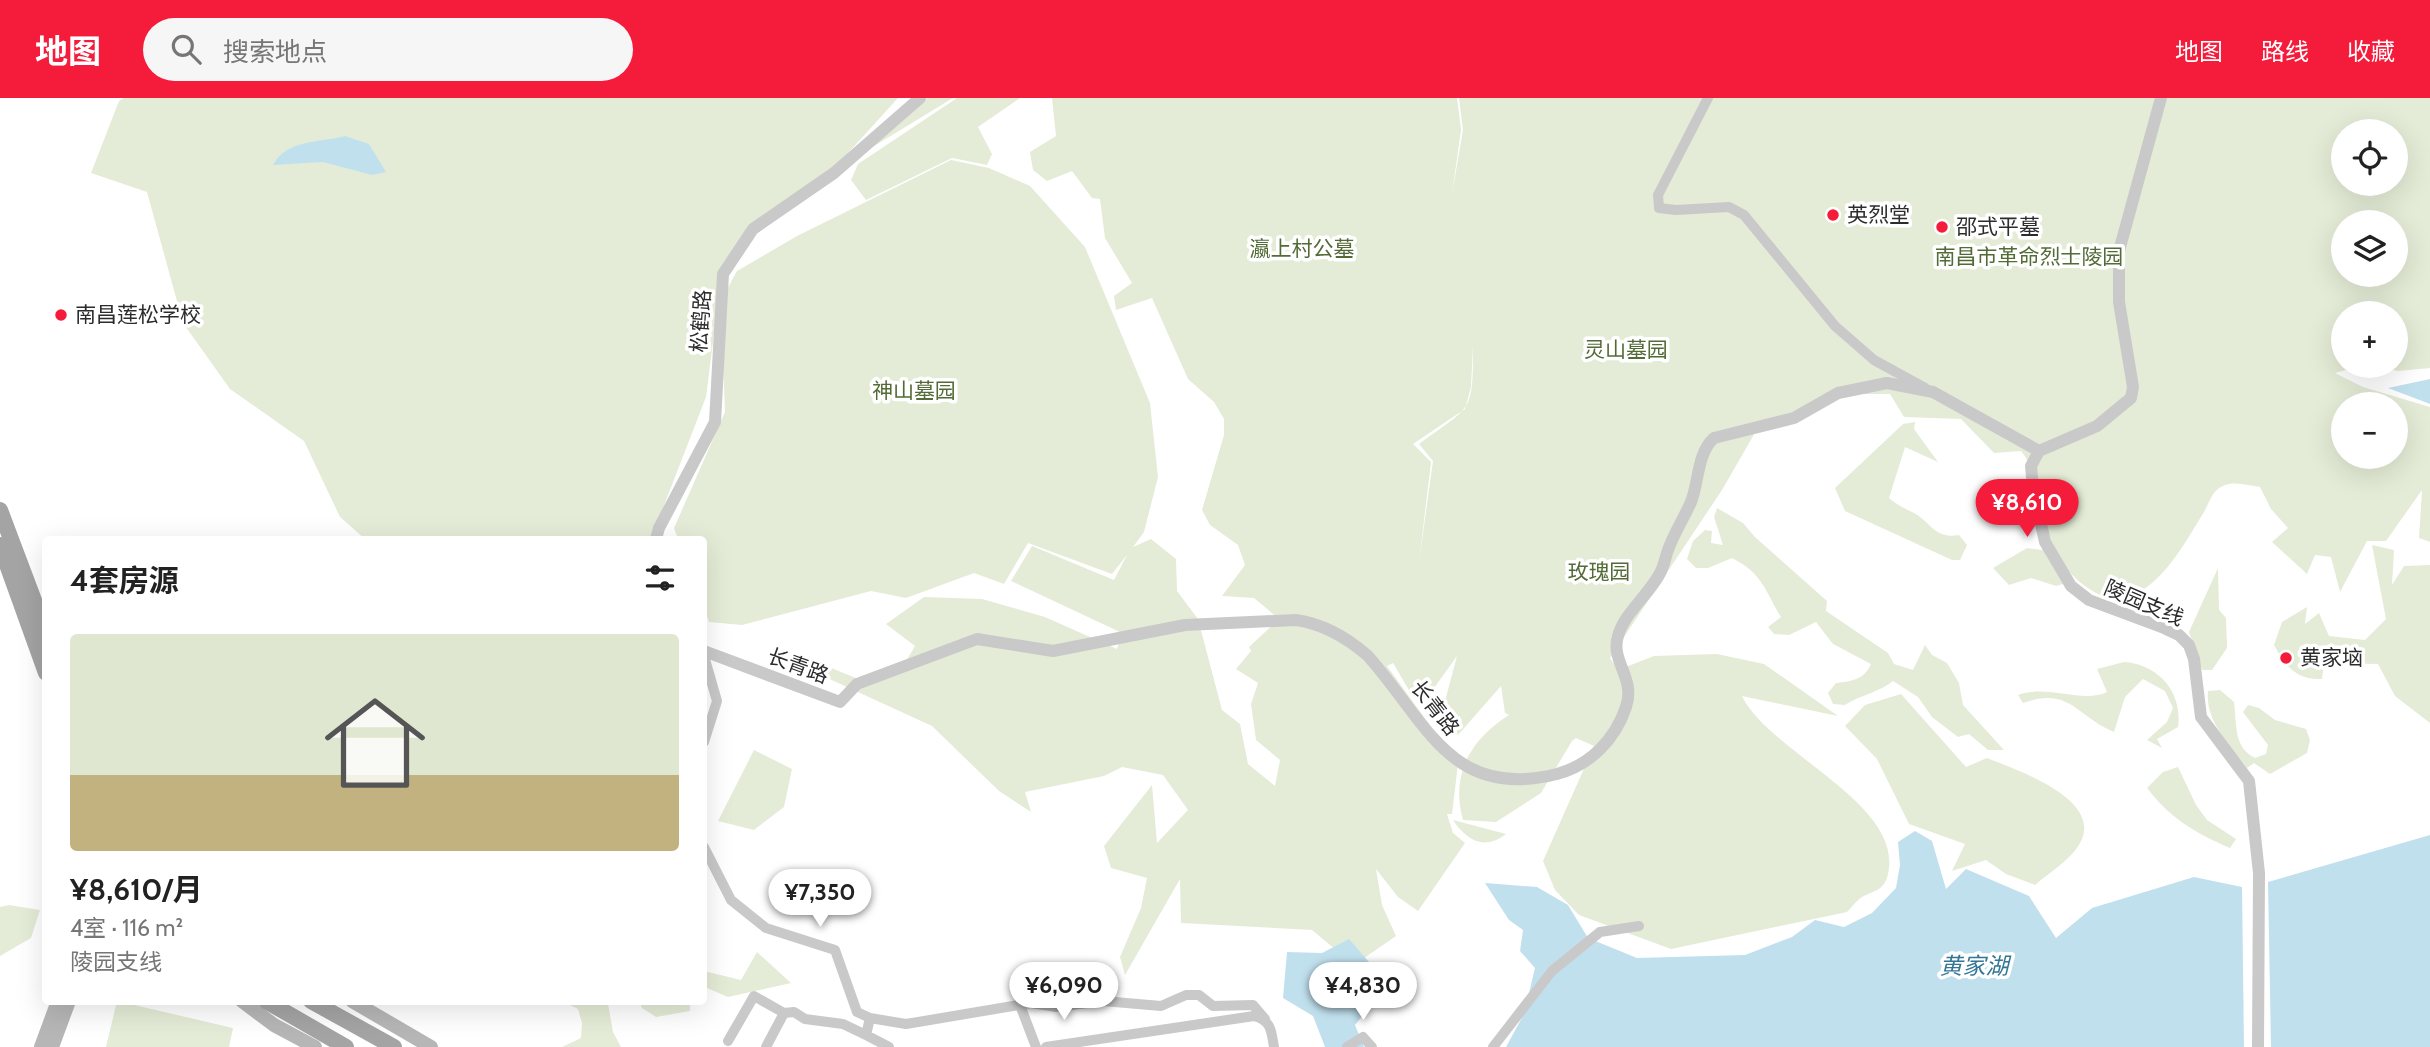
<!DOCTYPE html>
<html lang="zh">
<meta charset="utf-8">
<style>
body{margin:0;font-family:Cabin,"Noto Sans SC",sans-serif;background:#f6f6f6;color:#222;height:100vh;display:flex;flex-direction:column;font-size:26px;white-space:nowrap}
*{box-sizing:border-box;margin:0}
p{font-size:23px;color:#767676}
.icon{flex:none;width:38px;height:38px;fill:none;stroke:currentColor;stroke-width:2;stroke-linecap:round;stroke-linejoin:round}
.map{position:relative;flex:1;overflow:hidden}
.side{position:absolute;left:42px;top:438px;width:665px;height:469px;display:flex;flex-direction:column;background:#fff;border-radius:7px;box-shadow:0 7px 28px #0002}
.side>*{flex:none}
.tools{position:absolute;left:2331px;top:21px;display:grid;gap:14px}
.tools a{display:grid;place-items:center;width:77px;height:77px;border-radius:50%;background:#fff;box-shadow:0 7px 28px #0002;font-size:35px}
.price{position:absolute;translate:-50% -60px;padding:0 16px;border-radius:24px;background:#fff;color:#222;font-size:23px;line-height:46px;filter:drop-shadow(0 2px 4px #0008)}
.price::after{content:'';position:absolute;left:50%;top:42px;width:21px;height:16px;margin-left:-10px;background:inherit;clip-path:polygon(0 0,100% 0,50% 100%)}
.price.active{background:#f51c3b;color:#fff}
ul{padding:0;list-style:none}
li{display:grid;align-content:center;gap:14px;height:371px;padding:0 28px}
li span{display:grid;place-items:center;height:217px;border-radius:7px;color:#555}
li>.icon{margin-inline-start:auto}
span .icon{width:126px;height:126px;fill:#fffc;stroke-width:1}
li b{font-size:30px}
h2{display:flex;justify-content:space-between;align-items:center;height:84px;padding:0 28px;font-size:30px}
header{display:flex;align-items:center;gap:42px;box-sizing:border-box;height:98px;padding:0 35px;background:#f51c3b;color:#fff}
header strong{font-size:33px}
nav{display:flex;gap:38px;margin-inline-start:auto;font-size:24px}
.search{width:490px;height:63px;background:#f6f6f6;display:flex;align-items:center;gap:18px;box-sizing:border-box;padding:0 24px;border-radius:38px;color:#767676;font-size:26px}
.map>svg:first-child{display:block}
.green{fill:#e4ecd7;fill-rule:evenodd}
.water{fill:#c1e0ee}
.lines{fill:none;stroke-linecap:round;stroke-linejoin:round}
.minor{stroke:#c9c9c9;stroke-width:10}
.tertiary{stroke:#c9c9c9;stroke-width:12}
.secondary{stroke:#b6b6b6;stroke-width:14}
.primary{stroke:#a4a4a4;stroke-width:16}
.poi-dot{fill:#f51c3b;stroke:#fff;stroke-width:2.5}
.labels{text-anchor:middle;stroke-width:7;stroke-linejoin:round;paint-order:stroke}
.poi-label{font-size:21px;fill:#2c2c2c;stroke:#fff;text-anchor:start}
.park-label{font-size:21px;fill:#536b36;stroke:#fff}
.street-label{font-size:21px;fill:#2c2c2c;stroke:#fff}
.water-label{font-size:23px;font-style:italic;fill:#337695;stroke:#fff}
</style>
<header>
<strong>地图</strong>
<div class="search"><svg class="icon" aria-label="search" viewBox="0 0 24 24"><circle cx="10" cy="10" r="6"/><path d="M15 15l6 6"/></svg>搜索地点</div>
<nav><a>地图</a><a>路线</a><a>收藏</a></nav>
</header>
<div class="map">
<svg width="2430" height="949" viewBox="0 0 2430 949">
<rect width="100%" height="100%" fill="#fff"/>
<path class="green" d="M124,0H898L837,67L751,129L723,165L706,299L651,441H365L340,419L304,343L230,291L183,225L147,94L91,75L119,3Z
M927,0H953L866,53Z
M957,0H1020L978,29L992,56L987,67L952,60L866,102L851,82L858,66Z
M1052,0H1457L1461,32L1452,96L1463,32L1459,0H2430V270L2398,273L2376,268H2396V215H2343V268H2360L2335,275L2363,289L2430,309V444L2419,440L2422,392L2386,443H2367L2340,494L2331,459L2315,457L2307,476L2272,444L2288,430L2271,411L2260,389C2247,387 2229,381 2218,391C2212,395 2208,407 2204,414C2183,448 2145,521 2096,495C2058,474 2047,438 2036,398C2032,381 2033,367 2021,353L1994,355L1961,321L1904,319L1890,296H1840L1756,333L1722,392L1610,560L1618,572L1654,558L1717,556L1764,566L1838,618L1742,598C1771,657 1909,707 1887,780C1882,793 1873,793 1862,799C1857,802 1852,809 1847,814L1671,851L1579,817L1555,792L1543,763L1594,648L1576,640L1572,643L1541,695L1496,724L1463,722C1450,676 1471,641 1509,617L1505,615L1501,588L1458,637L1440,622L1457,558L1432,593L1410,594L1393,565L1387,568L1458,666L1452,716H1447L1453,735L1465,745L1418,813L1398,799L1376,771L1382,807L1396,838L1354,867L1312,832L1181,825L1180,781L1125,877L1120,859L1141,810L1147,780L1111,770L1104,748L1152,687L1157,745L1188,712L1163,677L1122,669L1104,678L1025,694L1031,714L999,693L932,628L799,567L812,562L863,583L901,572L915,548L886,526L924,499L982,501L1045,519L1117,551L1122,535L1011,483L1032,448L1114,482L1127,457L1112,476L1028,445L1004,486L974,475L906,500L871,493L742,527L709,524L704,509V441H678L674,430L725,314L722,235L724,197L737,173L797,138L951,62L989,70L1030,88L1085,149L1150,305L1158,379L1144,434L1133,449L1151,441L1176,461L1177,493L1198,521L1222,612L1240,626L1248,666L1275,688L1280,662L1256,642L1251,606L1258,585L1236,571L1251,553L1249,549L1279,521L1254,500L1222,498L1245,467L1238,447L1210,427L1202,412L1224,337V321L1214,304L1188,281L1152,200L1116,212L1114,198L1132,185L1105,140L1100,101L1092,100L1072,73L1047,83L1033,72L1030,54L1056,38ZM2343,33H2396V86H2343ZM2343,124H2396V177H2343ZM1473,248C1473,316 1472,307 1419,346L1433,363L1419,464L1431,364L1413,346L1465,311L1471,289ZM2343,306H2396V359H2343Z
M1915,324L1914,331L1938,364L1905,349L1889,400C1897,407 1904,410 1914,415C1932,425 1934,441 1959,437L1967,447L1960,462H1952L1845,413L1835,390L1903,326Z
M1717,410L1743,425L1755,439L1827,503L1826,513L1888,555L1894,566L1913,572L1925,547L1932,557L1947,565L1959,585L1963,607L2004,652H1988L1969,636L1958,639L1932,619L1918,599L1893,583C1880,594 1860,597 1845,607L1833,606L1828,595L1836,585C1852,583 1864,582 1871,566L1833,546L1816,524L1789,537L1774,536L1768,529L1781,519C1764,491 1763,476 1732,460L1708,470H1696L1687,461L1693,443L1705,432L1712,433L1711,445L1723,447L1714,419Z
M2372,447L2394,452L2392,487L2404,468L2430,467V625L2395,598L2378,566L2324,565L2322,581C2296,582 2286,569 2274,547L2282,524L2307,509L2305,526L2319,515L2329,538L2365,542L2386,521Z
M2027,450L2043,452L2063,486L2056,488L2031,480L2009,487L1993,470Z
M2218,470L2219,512L2226,520L2227,550L2212,572H2202L2189,534Z
M2124,564C2158,566 2183,594 2178,629L2157,641L2162,650L2147,642L2167,624L2173,610L2165,593L2143,581L2125,599L2114,634C2077,619 2070,588 2023,605L2018,597C2049,586 2082,606 2107,594L2097,571Z
M2220,592L2234,604C2237,626 2233,649 2255,660L2266,656L2268,647L2243,614L2248,607L2259,610L2275,622L2306,631L2310,642L2307,655L2270,676L2254,665L2247,670C2230,647 2205,624 2208,593Z
M1901,596L1966,669L1987,660C2014,671 2099,699 2082,741C2074,760 2050,774 2035,787L2006,776L1986,762L1952,773L1965,746L1909,726L1877,661L1845,628L1865,607Z
M754,652L792,671L784,709L754,732L718,723Z
M2178,669L2196,707L2207,722L2236,741L2230,750C2195,735 2170,720 2147,690L2163,674Z
M1453,722L1506,736C1484,753 1466,742 1453,722Z
M9,807L40,812L31,840L0,858V809Z
M757,854L791,885L728,899L707,890L704,873L741,882Z
M117,903L233,930L229,949H106Z
M562,903H602L608,906L613,934L621,949H562L581,940L582,925L578,911Z
M639,903H690V913L656,919L642,910Z"/>
<path class="water" d="M345,38L369,46L386,74L372,77L323,64L273,67C287,41 319,45 345,38Z
M2430,281V306L2388,290Z
M1915,733L1932,743L1946,791L1966,771L2029,798L2056,840L2092,810L2194,779L2242,789L2244,949H1506L1524,916L1535,870L1520,853L1523,832L1509,822L1485,785L1537,789L1568,807L1588,840L1637,860L1745,857L1792,839L1815,822L1844,829L1872,815L1896,790L1900,767L1898,744Z
M2430,737V949H2271L2268,784Z
M1349,841L1388,886L1355,927L1364,949H1325L1313,918L1283,900L1287,854L1322,855Z"/>
<g class="lines">
<path class="minor" d="M1708,0L1658,97L1659,110L1676,112L1729,109L1744,117L1835,228L1874,262L1925,290
M704,558L717,603L704,644
M704,749L731,802L766,830L835,852L857,914L870,920L866,937L889,949
M1020,907L1036,949
M870,920L906,926L1031,905L1056,909L1103,903L1161,908L1186,897H1199L1213,908L1253,907L1265,921
M728,943L754,898L784,915
M766,949L784,915L794,914L805,921L843,926L866,937
M1046,949L1254,918C1272,923 1271,933 1274,949
M1347,949L1363,939L1372,949
M1493,949L1552,873L1600,834L1639,828"/>
<path class="tertiary" d="M2161,0L2119,153V204L2133,289L2131,300L2097,328L2039,353L2031,368L2033,390L2045,444L2071,488L2089,502L2164,530L2179,537L2189,547L2194,561L2201,619L2249,683L2259,775L2258,949
M656,441L659,430L715,324L723,176L753,131L834,75L920,0
M704,553L840,604L857,586L977,541L1053,553L1185,527L1296,522C1324,526 1346,539 1367,557C1426,622 1450,703 1557,676C1590,667 1615,642 1626,609C1636,580 1610,563 1618,538C1624,516 1648,497 1659,477C1664,469 1665,460 1668,452C1674,435 1684,420 1691,404C1699,384 1697,355 1714,340L1794,320L1838,295L1887,285L1933,294L2039,353"/>
<path class="secondary" d="M242,903L274,927L315,949
M352,903L431,949
M41,949L58,903
M52,949L69,903"/>
<path class="primary" d="M0,412L46,534
M0,447L46,575
M266,903L346,949
M311,903L394,949"/>
</g>
<g class="poi-dot">
<circle cx="1833" cy="117" r="7"/>
<circle cx="1942" cy="129" r="7"/>
<circle cx="61" cy="217" r="7"/>
<circle cx="2286" cy="560" r="7"/>
</g>
<g class="labels">
<g class="poi-label">
<text x="1847" y="124">英烈堂</text>
<text x="1956" y="136">邵式平墓</text>
<text x="75" y="224">南昌莲松学校</text>
<text x="2300" y="567">黄家垴</text>
</g>
<g class="park-label">
<text x="1302" y="158">瀛上村公墓</text>
<text x="2029" y="166">南昌市革命烈士陵园</text>
<text x="1626" y="259">灵山墓园</text>
<text x="914" y="300">神山墓园</text>
<text x="1599" y="481">玫瑰园</text>
</g>
<g class="street-label">
<text transform="translate(701 223) rotate(-86)" y="7">松鹤路</text>
<text transform="translate(2144 505) rotate(23)" y="7">陵园支线</text>
<text transform="translate(798 568) rotate(20)" y="7">长青路</text>
<text transform="translate(1435 610) rotate(52)" y="7">长青路</text>
</g>
<g class="water-label">
<text x="1974" y="876">黄家湖</text>
</g>
</g>
</svg>
<div class="tools">
<a><svg class="icon" aria-label="locate" viewBox="0 0 24 24"><circle cx="12" cy="12" r="6"/><path d="M12 2v4M12 18v4M2 12h4M18 12h4"/></svg></a>
<a><svg class="icon" aria-label="layers" viewBox="0 0 24 24"><path d="M12 4l9 5-9 5-9-5zM3 14l9 5 9-5"/></svg></a>
<a>+</a>
<a>−</a>
</div>
<b class="price active" style="left:2027px;top:441px">¥8,610</b>
<b class="price" style="left:820px;top:831px">¥7,350</b>
<b class="price" style="left:1064px;top:924px">¥6,090</b>
<b class="price" style="left:1363px;top:924px">¥4,830</b>
<section class="side">
<h2>4套房源<svg class="icon" aria-label="filters" viewBox="0 0 24 24"><path d="M4 7h16M4 17h16"/><circle cx="9" cy="7" r="2"/><circle cx="15" cy="17" r="2"/></svg></h2>
<ul>
<li><span style="background:linear-gradient(#dfe7d0 65%,#c2b280 0)"><svg class="icon" aria-label="home" viewBox="0 0 24 24"><path d="M3 11l9-7 9 7M6 9v11h12V9"/></svg></span><div><b>¥8,610/月</b><p>4室 · 116 m²</p><p>陵园支线</p></div></li>
</ul>
</section>
</div>
